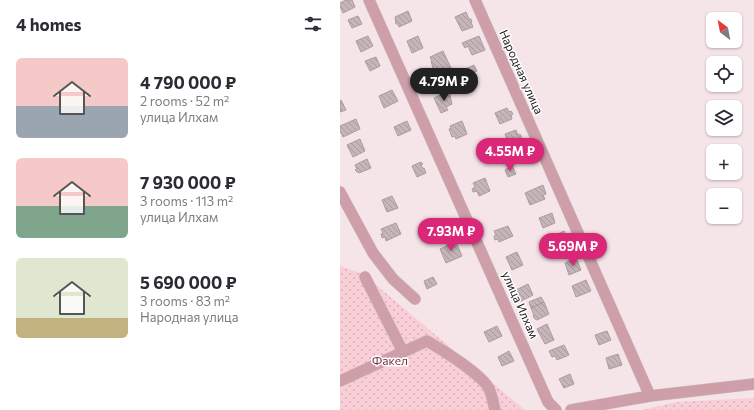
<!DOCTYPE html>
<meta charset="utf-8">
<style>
body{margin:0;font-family:Commissioner,sans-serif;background:#f2f2f3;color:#2b2b33;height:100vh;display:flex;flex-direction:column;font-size:15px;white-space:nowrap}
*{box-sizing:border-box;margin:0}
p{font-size:13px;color:#7c7c81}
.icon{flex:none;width:22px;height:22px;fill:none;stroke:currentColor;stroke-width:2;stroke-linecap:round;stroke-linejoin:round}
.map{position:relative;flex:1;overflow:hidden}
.details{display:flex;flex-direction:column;background:#fff;width:340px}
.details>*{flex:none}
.needle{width:26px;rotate:328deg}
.tools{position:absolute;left:366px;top:12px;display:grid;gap:8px}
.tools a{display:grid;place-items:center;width:36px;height:36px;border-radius:6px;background:#fff;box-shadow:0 1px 3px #0004;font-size:20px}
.price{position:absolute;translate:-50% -34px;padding:0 9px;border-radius:14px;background:#db2777;color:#fff;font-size:13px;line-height:26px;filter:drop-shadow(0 1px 2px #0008)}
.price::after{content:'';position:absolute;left:50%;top:24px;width:12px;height:9px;margin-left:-6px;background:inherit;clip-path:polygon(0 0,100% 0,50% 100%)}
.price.current{background:#222;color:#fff}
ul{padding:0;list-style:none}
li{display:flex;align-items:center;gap:12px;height:100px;padding:0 16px}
li span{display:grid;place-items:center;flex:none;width:112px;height:80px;border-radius:6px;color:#555}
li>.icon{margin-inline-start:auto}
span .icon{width:48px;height:48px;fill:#fffc;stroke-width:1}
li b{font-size:17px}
h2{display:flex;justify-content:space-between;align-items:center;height:48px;padding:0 16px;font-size:17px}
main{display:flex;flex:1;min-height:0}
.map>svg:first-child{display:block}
.grass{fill:url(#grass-dots)}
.building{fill:url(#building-back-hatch);stroke:#ac9c9f}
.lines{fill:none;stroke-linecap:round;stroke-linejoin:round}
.minor-casing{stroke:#d0c1c3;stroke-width:12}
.minor{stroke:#ce9fa8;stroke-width:11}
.labels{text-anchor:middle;stroke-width:3;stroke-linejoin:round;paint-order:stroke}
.street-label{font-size:12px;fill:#221c1d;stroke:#fff}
.park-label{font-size:12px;fill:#773345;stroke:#fff}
</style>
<main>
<section class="details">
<h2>4 homes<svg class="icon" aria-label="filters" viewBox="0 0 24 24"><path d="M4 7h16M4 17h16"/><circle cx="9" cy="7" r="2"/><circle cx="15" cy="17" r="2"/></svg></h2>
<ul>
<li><span style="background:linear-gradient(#f6c9c9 60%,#9aa5b1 0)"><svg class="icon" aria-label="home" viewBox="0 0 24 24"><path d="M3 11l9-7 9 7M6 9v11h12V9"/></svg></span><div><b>4 790 000 ₽</b><p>2 rooms · 52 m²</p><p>улица Илхам</p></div></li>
<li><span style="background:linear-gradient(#f6c9c9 60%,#7fa58c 0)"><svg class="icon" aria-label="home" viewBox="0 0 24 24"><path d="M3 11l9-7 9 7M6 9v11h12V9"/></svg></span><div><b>7 930 000 ₽</b><p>3 rooms · 113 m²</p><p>улица Илхам</p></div></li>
<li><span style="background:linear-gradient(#dfe7d0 75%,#c2b280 0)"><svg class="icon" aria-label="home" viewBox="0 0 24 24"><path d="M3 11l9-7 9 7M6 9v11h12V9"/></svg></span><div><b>5 690 000 ₽</b><p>3 rooms · 83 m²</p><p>Народная улица</p></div></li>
</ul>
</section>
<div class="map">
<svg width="414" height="410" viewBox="0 0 414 410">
<defs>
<pattern id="grass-dots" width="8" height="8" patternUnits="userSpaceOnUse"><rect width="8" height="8" fill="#faced6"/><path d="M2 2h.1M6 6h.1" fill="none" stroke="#d6b0b7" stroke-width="1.8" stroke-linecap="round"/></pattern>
<pattern id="building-back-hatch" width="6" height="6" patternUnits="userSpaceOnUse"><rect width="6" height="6" fill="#c5b5b8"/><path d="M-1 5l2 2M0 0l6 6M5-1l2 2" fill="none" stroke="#a99b9e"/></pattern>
</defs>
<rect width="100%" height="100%" fill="#f6e5e8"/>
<path class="grass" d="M0,266L23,274L185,410H0Z
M414,398V410H302L336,402Z"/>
<path class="building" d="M6,0H12L15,7L3,13L0,6V3Z
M68,11L72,21L59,27L58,24H56L55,17Z
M126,12L129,19H131L132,21L131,22L133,27L122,31L115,17Z
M18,16L22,24L12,28L8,20Z
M28,36L33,46L21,52L16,41Z
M78,36L83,48L72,53L67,41Z
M139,36L145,50L132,55L128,46L125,48L122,43Z
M103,51L111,68L99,73L96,66L93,68L91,61H92L90,57Z
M36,57L40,66L30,71L25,61Z
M134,65L137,71L126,76L123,70Z
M52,90L58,101L44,108L39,96Z
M109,91L112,104L106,107L108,110L101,113L94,98Z
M1,100L6,110L0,112V101Z
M167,108L169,112L171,111L173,114L171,115L172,119L160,124L155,113Z
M16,119L20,129L3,137L1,132L0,133V126Z
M67,121L71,130L58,136L54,127Z
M122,121L127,134L116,139L115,136L112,137L109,129L111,128L110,126Z
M176,130L178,135L180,134L182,138L180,139L182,144L171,149L165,134Z
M20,139L25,151L13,157L7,145Z
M27,159L31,168L19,173L18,172H17L15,170L17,169L15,165Z
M81,162L83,164L81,165L82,168H84L86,173L77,177L72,166Z
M172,166L176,174L168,177L165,170Z
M145,178L150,191L139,196L137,191L133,192L132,189L135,187L133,183Z
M203,185L206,194L203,195L205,199L190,205L185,193Z
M52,196L58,208L47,212L42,200Z
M212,213L215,223L203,228L199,218Z
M56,223L61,234L46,241L45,237L42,238L41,234L43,233L41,229Z
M101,224L105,232L101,234V236L92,241L87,231Z
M168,226L173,236L159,242L158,239L155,240L154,236L156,235L154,231Z
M224,231L229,242L214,249L209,238Z
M116,242L122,256L106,263L100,249Z
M177,252L183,265L172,270L166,257Z
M236,258L241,270L229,275L225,263Z
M93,277L97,284L87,289L84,281Z
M246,280L251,291L236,297L232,286Z
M188,284L193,295L179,302L174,291Z
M201,297L204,302L191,308L189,302Z
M204,302L209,314L197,320L195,319L193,316L194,315L191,308Z
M207,324L214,340L205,344L197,329Z
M157,326L162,336L149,342L144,332Z
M267,331L271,340L259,345L255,335Z
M224,345L229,355L217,360L215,356L212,357L209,351Z
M169,351L174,361L162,366L158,357Z
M278,354L282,365L269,369L266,358Z
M230,374L234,384L224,388L219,379Z"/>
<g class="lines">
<g class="minor-casing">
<path id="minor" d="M29,0L208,402L216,410
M135,0L310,396
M0,192L33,253L53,279L75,299
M25,277L63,352
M0,381L87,341C101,349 143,375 149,389C152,395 153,403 155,410
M231,410L310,396L414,384"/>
</g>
<use href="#minor" class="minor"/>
</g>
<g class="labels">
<g class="street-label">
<text transform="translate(181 72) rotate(66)" y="4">Народная улица</text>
<text transform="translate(180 305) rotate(66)" y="4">улица Илхам</text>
</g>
<g class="park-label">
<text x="50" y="365">Факел</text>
</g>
</g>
</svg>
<div class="tools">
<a><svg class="needle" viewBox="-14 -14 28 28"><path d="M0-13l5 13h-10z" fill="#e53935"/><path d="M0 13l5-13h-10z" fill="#7c7c81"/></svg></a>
<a><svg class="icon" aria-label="locate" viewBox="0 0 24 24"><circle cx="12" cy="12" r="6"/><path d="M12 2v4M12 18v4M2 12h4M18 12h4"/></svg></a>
<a><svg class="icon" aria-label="layers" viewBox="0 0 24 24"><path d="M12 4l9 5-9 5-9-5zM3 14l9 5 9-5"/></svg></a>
<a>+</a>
<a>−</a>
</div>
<b class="price current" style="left:104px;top:102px">4.79M ₽</b>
<b class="price" style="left:170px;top:172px">4.55M ₽</b>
<b class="price" style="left:111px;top:252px">7.93M ₽</b>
<b class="price" style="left:233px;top:267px">5.69M ₽</b>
</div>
</main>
